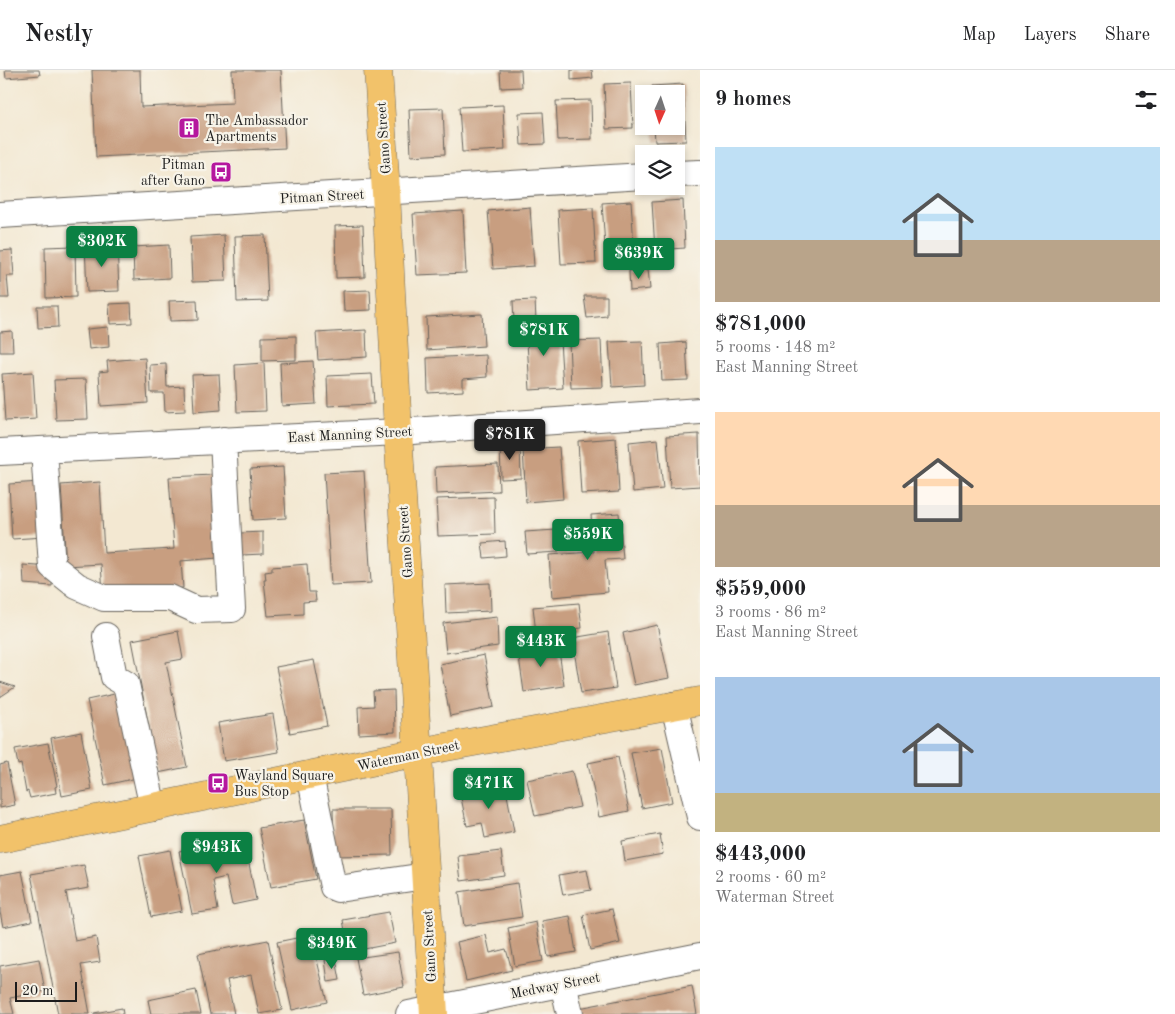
<!DOCTYPE html>
<meta charset="utf-8">
<style>
body{margin:0;font-family:"Old Standard TT",serif;background:#f6f6f6;color:#202124;height:100vh;display:flex;flex-direction:column;font-size:19px;white-space:nowrap}
*{box-sizing:border-box;margin:0}
p{font-size:16px;color:#757577}
.icon{flex:none;width:28px;height:28px;fill:none;stroke:currentColor;stroke-width:2;stroke-linecap:round;stroke-linejoin:round}
.map{position:relative;flex:1;overflow:hidden}
.side{display:flex;flex-direction:column;background:#fff;width:475px}
.side>*{flex:none}
.needle{width:32px;rotate:183deg}
.controls{position:absolute;left:635px;top:15px;display:grid;gap:10px}
.controls a{display:grid;place-items:center;width:50px;height:50px;border-radius:0px;background:#fff;box-shadow:0 2px 8px #0003;font-size:25px}
.scale{position:absolute;left:15px;bottom:12px;width:62px;box-sizing:border-box;padding-left:5px;border:2px solid #1c1c1c;border-top:0;font-size:14px;line-height:18px;white-space:nowrap;color:#1c1c1c;-webkit-text-stroke:4px #f7f3e8;paint-order:stroke}
.price{position:absolute;translate:-50% -42px;padding:0 11px;border-radius:5px;background:#0b8043;color:#fff;font-size:16px;line-height:32px;filter:drop-shadow(0 1px 2px #0008)}
.price::after{content:'';position:absolute;left:50%;top:30px;width:15px;height:11px;margin-left:-8px;background:inherit;clip-path:polygon(0 0,100% 0,50% 100%)}
.price.active{background:#222;color:#fff}
ul{padding:0;list-style:none}
li{display:grid;align-content:center;gap:10px;height:265px;padding:0 15px}
li span{display:grid;place-items:center;height:155px;border-radius:0px;color:#555}
li>.icon{margin-inline-start:auto}
span .icon{width:90px;height:90px;fill:#fffc;stroke-width:1}
li b{font-size:21px}
h2{display:flex;justify-content:space-between;align-items:center;height:60px;padding:0 15px;font-size:21px}
header{display:flex;align-items:center;gap:30px;box-sizing:border-box;height:70px;padding:0 25px;background:#fff;border-bottom:1px solid #e0e0e0}
header strong{font-size:24px}
nav{display:flex;gap:28px;margin-inline-start:auto;font-size:18px}
main{display:flex;flex:1;min-height:0}
.map>svg:first-child{display:block}
.building{fill:#c89e80}
.lines{fill:none;stroke-linecap:round;stroke-linejoin:round}
.minor-casing{stroke:#67635c;stroke-width:28}
.major-casing{stroke:#67635c;stroke-width:29}
.minor{stroke:#fff;stroke-width:26}
.major{stroke:#f2c26a;stroke-width:28}
.labels{text-anchor:middle;stroke-width:4.5;stroke-linejoin:round;paint-order:stroke}
.poi-label{font-size:14px;fill:#1c1c1c;stroke:#f7f3e8;text-anchor:start}
.street-label{font-size:14px;fill:#1c1c1c;stroke:#f7f3e8}
</style>
<header>
<strong>Nestly</strong>
<nav><a>Map</a><a>Layers</a><a>Share</a></nav>
</header>
<main>
<div class="map">
<svg width="700" height="944" viewBox="0 0 700 944">
<rect width="100%" height="100%" fill="#f7f3e8"/>
<filter id="ink" filterUnits="userSpaceOnUse"><feTurbulence type="fractalNoise" baseFrequency=".02" numOctaves="2"/><feDisplacementMap in="SourceGraphic" scale="10" xChannelSelector="R" yChannelSelector="G"/><feConvolveMatrix kernelMatrix="1 2 1 2 8 2 1 2 1" color-interpolation-filters="sRGB"/></filter>
<filter id="wash" filterUnits="userSpaceOnUse"><feTurbulence type="fractalNoise" baseFrequency=".0096" numOctaves="4" result="noise"/><feDisplacementMap in="SourceGraphic" scale="20" xChannelSelector="R" yChannelSelector="G"/><feGaussianBlur stdDeviation="1.12" result="paint"/><feColorMatrix in="noise" values="0 0 0 0 0 0 0 0 0 0 0 0 0 0 0 0 0 1.4 0 .05"/><feComposite in="paint" operator="in"/></filter>
<g filter="url(#wash)">
<rect width="100%" height="100%" fill="#f3e8d2"/>
<g id="blocks">
<path class="building" d="M5,0H39L40,5L6,8Z
M92,0H140L141,37L233,33L232,0H281L285,78L96,87Z
M500,0H521L522,17L501,18Z
M571,0H592L593,8L571,10Z
M631,13L633,58L606,59L604,14Z
M683,14L686,71L655,72L654,56H676V24H652V16Z
M591,30L592,69L558,70L556,31Z
M503,35L505,80L462,82L459,37Z
M443,38L445,84L411,86L409,39Z
M543,42L545,74L521,75L519,43Z
M683,130L685,178L655,180L652,132Z
M631,131L634,175L605,176L602,133Z
M530,137L534,196L493,199L488,141Z
M593,138L596,193L561,194L558,140Z
M463,141L466,203L417,205L413,144Z
M363,155L365,207L336,208L335,156Z
M224,165L226,211L192,212L190,167Z
M265,165L268,231L237,232L235,166Z
M117,173L119,221L87,222L85,174Z
M169,175L170,208L134,210L133,177Z
M75,176L76,227L46,228L45,177Z
M12,180L14,206H7L9,228H0V181Z
M648,199L650,219L630,221L629,201Z
M370,220L371,240L344,241L343,221Z
M584,226H607V246L587,248Z
M197,230L198,250L170,251L169,231Z
M535,230L536,251L514,252L513,231Z
M131,233L132,253L110,254L109,234Z
M37,236H57L58,257L38,258Z
M482,244L484,276L427,280L426,247Z
M559,254L563,318L530,320L526,256Z
M108,257L109,277L89,279L87,259Z
M366,260L367,287L318,290L316,263Z
M12,261L13,282H0V262Z
M296,266V290L262,291V267Z
M601,270L603,317L571,318L569,271Z
M642,271L644,315L612,317L609,272Z
M686,272L688,310L662,311L660,274Z
M486,285L487,307L463,309V321L428,323L427,288Z
M145,288L148,333L101,336L99,302L108,301L107,291Z
M313,291L316,334L282,336L280,293Z
M264,293L266,341L237,342L235,295Z
M166,294L167,317L184,316L185,341L165,342L164,323H151L150,295Z
M33,302L36,349L5,351L2,304Z
M219,304L221,340L194,342L192,305Z
M372,304L374,334L328,336L327,306Z
M86,309L88,349L56,350L54,310Z
M699,364L700,416L670,418L667,366Z
M616,368L619,422L581,424L578,371Z
M658,369L663,419L633,422L629,372Z
M500,373H520L521,408L501,409Z
M559,377L563,429L526,432L523,379Z
M498,394L499,421L436,424L435,397Z
M283,397L286,448L253,450L250,399Z
M364,401L371,513L331,515L324,403Z
M213,405L218,488L181,491L183,518L103,523L101,494L66,496L61,415L100,412L104,483L174,479L169,407Z
M41,412L45,467L12,469L9,414Z
M494,427L495,464L438,466L436,429Z
M619,443L623,489L605,490L608,522L552,527L549,485L594,482L591,445Z
M556,460L558,482L527,484L525,462Z
M263,462V484L242,485L241,463Z
M505,471L506,486L484,488L482,473Z
M307,494L309,522H315L316,531L303,532V544L268,546L264,510H266L265,502L272,501V497Z
M23,495L52,497V516L24,514Z
M490,513L491,541L446,543L445,515Z
M579,533L582,558L536,563L533,537Z
M497,547L498,576L446,583L443,553Z
M657,555L669,608L634,615L623,563Z
M178,561L183,589L166,592L187,697L158,703L132,570Z
M608,562L616,618L581,623L572,568Z
M558,574L564,616L524,622L518,580Z
M484,585L494,637L450,646L440,594Z
M314,590L327,656L290,663L276,597Z
M0,612L15,617L0,627Z
M394,620L395,662L359,664L358,637L374,636L373,621Z
M119,623L137,708L105,715L87,630Z
M273,644L279,682L224,691L218,653Z
M81,662L92,720L62,726L51,668Z
M48,673L57,716L55,717L56,723L30,728L28,721L26,722L21,694L18,695L15,679Z
M662,678L672,732L642,738L631,683Z
M618,687L629,741L599,747L588,693Z
M7,693L15,735L0,738V695Z
M572,701L580,737L535,746L527,710Z
M505,714L514,762L485,768L482,753L467,756L460,723Z
M333,739H391L392,785L334,786Z
M304,750L316,809L271,817L259,758Z
M660,764L663,784L625,791L622,771Z
M244,768L256,830L232,835L226,807L213,810L218,840L192,844L179,781Z
M170,780L182,841L151,847L139,786Z
M501,781L504,805L461,811L458,786Z
M84,795L89,818L66,822L75,871L96,867L100,892L81,895L90,944H58L31,804Z
M587,800L591,820L563,825L559,805Z
M22,801L32,851L3,857L0,842V805Z
M517,813L522,847L464,856L459,822Z
M612,839L620,873L590,880L583,845Z
M389,842L395,873L349,882L343,850Z
M570,846L576,882L548,887L542,851Z
M536,852L543,891L515,896L508,858Z
M311,865L327,932L292,940L277,872Z
M486,865L490,883L506,879L512,900L466,911L457,872Z
M268,870L282,940L259,944L251,905L227,910L234,944H210L198,884Z
M398,882L404,917L363,925L356,888Z
M39,889L45,921L10,928L14,944H0V896Z
M336,889L340,910L328,912L325,890Z
M692,916L697,944H580L579,938Z
M196,920L201,944H151L148,930Z
M122,938L123,944H94V943Z"/>
</g>
</g>
<g filter="url(#ink)">
<use href="#blocks" fill-opacity="0" stroke="#67635c" stroke-width="1"/>
<g class="lines">
<g class="minor-casing">
<path id="minor" d="M676,104L700,103
M0,145L644,106
M44,380L52,496L77,516L104,528H170L196,540L232,539L223,370
M0,382L398,362L700,341
M106,566L114,607L126,614L153,738
M674,635L700,747
M310,705L333,817L338,819L425,806
M563,913L570,944
M409,944L700,886"/>
</g>
<g class="major-casing">
<path id="major" d="M378,0L386,122L398,362L434,944
M0,769L424,681L700,631"/>
</g>
<use href="#minor" class="minor"/>
<use href="#major" class="major"/>
</g>
</g>
<defs>
<g id="building-square" transform="scale(1.125)"><rect x="-9" y="-9" width="18" height="18" rx="4" fill="#b5179e" stroke="#f7f3e8"/><path d="M-4-6H4V6H1V3H-1V6H-4ZM-2.5-4.3h1.7v1.8h-1.7ZM.8-4.3h1.7v1.8H.8ZM-2.5-1h1.7V.8h-1.7ZM.8-1h1.7V.8H.8Z" fill="#fff"/></g>
<g id="bus-square" transform="scale(1.125)"><rect x="-9" y="-9" width="18" height="18" rx="4" fill="#b5179e" stroke="#f7f3e8"/><path d="M-5-6H5V4H4V6H2V4H-2V6H-4V4H-5ZM-3.5-4V0h7V-4ZM-3.5 1.2v1.5H-2V1.2ZM2 1.2v1.5H3.5V1.2Z" fill="#fff"/></g>
</defs>
<g fill-rule="evenodd">
<use href="#building-square" x="189" y="58"/>
<use href="#bus-square" x="221" y="102"/>
<use href="#bus-square" x="218" y="713"/>
</g>
<g class="labels">
<g class="poi-label">
<text x="205" y="55">The Ambassador<tspan x="205" dy="16">Apartments</tspan></text>
<text x="205" y="99" text-anchor="end">Pitman<tspan x="205" dy="16">after Gano</tspan></text>
<text x="234" y="710">Wayland Square<tspan x="234" dy="16">Bus Stop</tspan></text>
</g>
<g class="street-label">
<text transform="translate(383 68) rotate(-94)" y="5">Gano Street</text>
<text transform="translate(322 126) rotate(-3)" y="5">Pitman Street</text>
<text transform="translate(350 364) rotate(-3)" y="5">East Manning Street</text>
<text transform="translate(405 472) rotate(-94)" y="5">Gano Street</text>
<text transform="translate(408 685) rotate(-12)" y="5">Waterman Street</text>
<text transform="translate(429 876) rotate(-93)" y="5">Gano Street</text>
<text transform="translate(555 915) rotate(-11)" y="5">Medway Street</text>
</g>
</g>
</svg>
<div class="controls">
<a><svg class="needle" viewBox="-14 -14 28 28"><path d="M0-13l5 13h-10z" fill="#e53935"/><path d="M0 13l5-13h-10z" fill="#757577"/></svg></a>
<a><svg class="icon" aria-label="layers" viewBox="0 0 24 24"><path d="M12 4l9 5-9 5-9-5zM3 14l9 5 9-5"/></svg></a>
</div>
<div class="scale">20 m</div>
<b class="price" style="left:102px;top:198px">$302K</b>
<b class="price" style="left:639px;top:210px">$639K</b>
<b class="price" style="left:544px;top:287px">$781K</b>
<b class="price active" style="left:510px;top:391px">$781K</b>
<b class="price" style="left:588px;top:491px">$559K</b>
<b class="price" style="left:541px;top:598px">$443K</b>
<b class="price" style="left:489px;top:740px">$471K</b>
<b class="price" style="left:217px;top:804px">$943K</b>
<b class="price" style="left:332px;top:900px">$349K</b>
</div>
<section class="side">
<h2>9 homes<svg class="icon" aria-label="filters" viewBox="0 0 24 24"><path d="M4 7h16M4 17h16"/><circle cx="9" cy="7" r="2"/><circle cx="15" cy="17" r="2"/></svg></h2>
<ul>
<li><span style="background:linear-gradient(#bfe0f5 60%,#b9a48a 0)"><svg class="icon" aria-label="home" viewBox="0 0 24 24"><path d="M3 11l9-7 9 7M6 9v11h12V9"/></svg></span><div><b>$781,000</b><p>5 rooms · 148 m²</p><p>East Manning Street</p></div></li>
<li><span style="background:linear-gradient(#ffd9b3 60%,#b9a48a 0)"><svg class="icon" aria-label="home" viewBox="0 0 24 24"><path d="M3 11l9-7 9 7M6 9v11h12V9"/></svg></span><div><b>$559,000</b><p>3 rooms · 86 m²</p><p>East Manning Street</p></div></li>
<li><span style="background:linear-gradient(#a9c7e8 75%,#c2b280 0)"><svg class="icon" aria-label="home" viewBox="0 0 24 24"><path d="M3 11l9-7 9 7M6 9v11h12V9"/></svg></span><div><b>$443,000</b><p>2 rooms · 60 m²</p><p>Waterman Street</p></div></li>
</ul>
</section>
</main>
